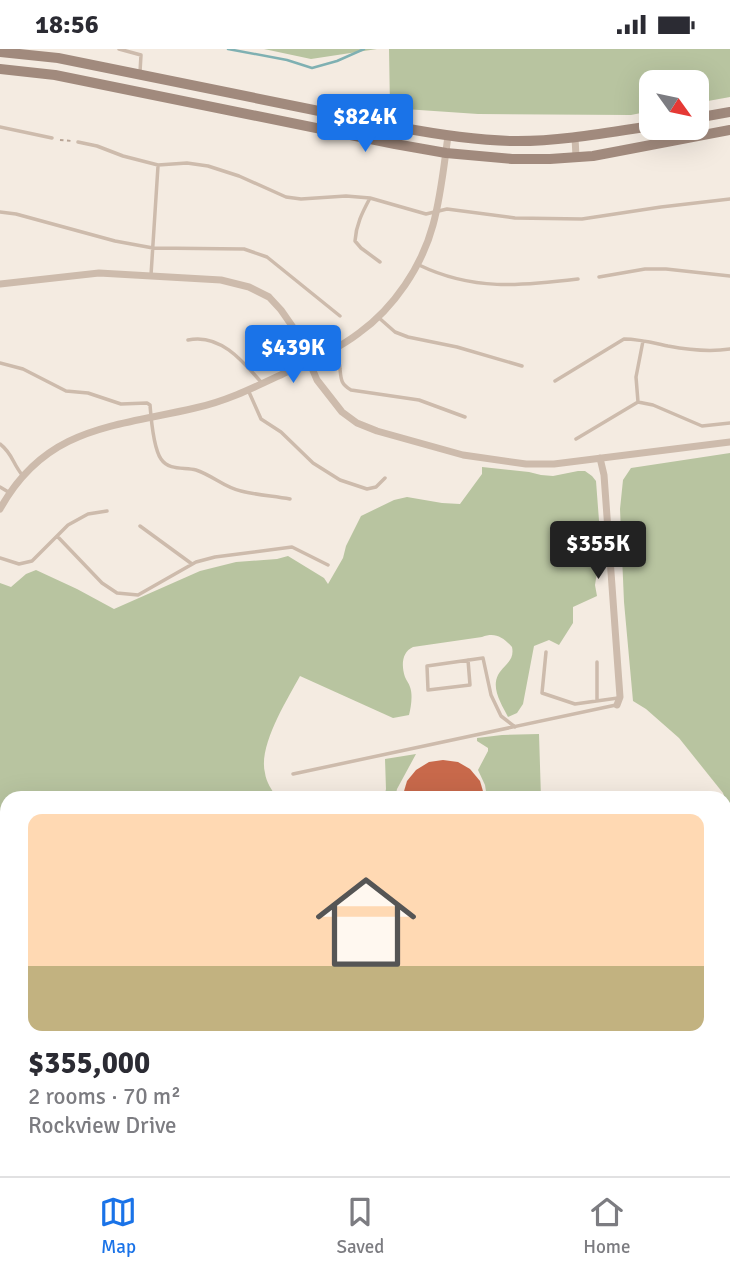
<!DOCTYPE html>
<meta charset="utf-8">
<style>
body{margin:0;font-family:Signika,sans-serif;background:#f2f2f3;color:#2b2b33;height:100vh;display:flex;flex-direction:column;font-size:26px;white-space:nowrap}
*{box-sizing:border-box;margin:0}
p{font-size:23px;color:#7c7c81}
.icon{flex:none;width:38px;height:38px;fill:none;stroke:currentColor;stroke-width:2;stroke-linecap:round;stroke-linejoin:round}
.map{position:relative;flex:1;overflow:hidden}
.details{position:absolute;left:0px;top:742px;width:732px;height:385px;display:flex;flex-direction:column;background:#fff;border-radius:21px 21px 0 0;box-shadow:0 7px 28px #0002}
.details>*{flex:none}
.needle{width:46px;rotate:123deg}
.tools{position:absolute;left:639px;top:21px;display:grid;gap:14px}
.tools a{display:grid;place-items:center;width:70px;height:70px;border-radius:14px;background:#fff;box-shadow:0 7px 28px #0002;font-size:35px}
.price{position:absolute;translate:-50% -60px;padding:0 16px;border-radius:7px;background:#1a73e8;color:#fff;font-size:23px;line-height:46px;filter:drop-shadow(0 2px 4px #0008)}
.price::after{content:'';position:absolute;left:50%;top:42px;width:21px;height:16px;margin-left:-10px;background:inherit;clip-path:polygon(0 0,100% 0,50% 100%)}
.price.current{background:#222;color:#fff}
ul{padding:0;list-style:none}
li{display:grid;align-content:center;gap:14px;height:371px;padding:0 28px}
li span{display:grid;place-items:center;height:217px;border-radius:14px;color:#555}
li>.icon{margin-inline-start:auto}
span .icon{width:126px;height:126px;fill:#fffc;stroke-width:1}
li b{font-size:30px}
.status{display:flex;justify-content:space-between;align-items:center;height:49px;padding:0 35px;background:#fff;direction:ltr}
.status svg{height:19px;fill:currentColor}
.tab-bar{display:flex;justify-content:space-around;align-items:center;height:98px;border-top:2px solid #e1e1e2;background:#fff;font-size:19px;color:#7c7c81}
.tab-bar a{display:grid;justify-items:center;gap:4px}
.tab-bar .current{color:#1a73e8}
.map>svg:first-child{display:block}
.green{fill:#b8c4a0}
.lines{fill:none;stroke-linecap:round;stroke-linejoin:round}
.stream{stroke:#7fb0b2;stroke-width:2.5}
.building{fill:#c8694b}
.path{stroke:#b9a596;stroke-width:2;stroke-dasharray:3.5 3.5;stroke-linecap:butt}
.lane{stroke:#cdbbac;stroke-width:3.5}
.street{stroke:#cdbbac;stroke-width:7}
.secondary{stroke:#a18a7d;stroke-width:10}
</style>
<div class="status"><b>18:56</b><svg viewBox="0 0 49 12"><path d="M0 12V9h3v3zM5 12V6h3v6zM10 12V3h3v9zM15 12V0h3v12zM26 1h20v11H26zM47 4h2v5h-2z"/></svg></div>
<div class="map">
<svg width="730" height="1127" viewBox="0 0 730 1127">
<rect width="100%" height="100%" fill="#f4ebe1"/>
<path class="green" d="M264,0H377L311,10Z
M389,0H730V48L697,54L696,33H651V62L631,66L478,65L390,59Z
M730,404V788L726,753L723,744L679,689L646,660L633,652L624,553L620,460L623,431L631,419Z
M482,418L529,423L541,426L553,427L578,422H585L592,427L596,432L601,498L595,536L597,547L573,558V574L559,596L549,591L534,597L523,655L517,664L508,668C502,656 491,640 498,626C504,615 515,612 512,598C503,588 495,583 482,588L413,598C402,603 401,616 405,628C406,631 409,634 410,638C413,646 411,658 409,666L393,669L300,627C287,651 258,697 265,724C266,733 272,741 277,749H7V1120H724V825L729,820L730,809V1127H0V534L11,538L26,525L36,521L77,540L114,560L200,522L236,513L277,510L288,507L324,529L328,535L343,509L346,497L361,467L394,451L407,448L442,454L460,455L482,425Z
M539,685L541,749H487L485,736L478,721L488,702V699L477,692V689L502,686Z
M416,705L397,740L395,749H384L386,740L385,710Z"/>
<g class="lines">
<path class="stream" d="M228,0L287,11L312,19L337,12L364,0"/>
</g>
<path class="building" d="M443,711L458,713L470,720L480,732L485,749H402L407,732L416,721L429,713Z"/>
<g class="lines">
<path class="path" d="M60,91L72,92
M724,863L730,861
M0,877L7,879
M0,937L7,941"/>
<path class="lane" d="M119,0L141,6L140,23
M0,78L52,89
M78,93L97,97L123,107L158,116L187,114L208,117L239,127L286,148L301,150L346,147L370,149L426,165L447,160L515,169L582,170L661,158L730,150
M370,149C362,164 356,176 355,192L361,199L380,213
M0,163L16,165L115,192L153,199L244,200L267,208L340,267
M419,216C473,242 520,237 578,230
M151,226L158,117
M599,228L645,220H666L730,227
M378,268L395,283L408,288L457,298L522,317
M188,291C219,284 242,311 261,333
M334,301C337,307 340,313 340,320C341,331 341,335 351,341L419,351L465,368
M0,314L23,320L66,342L88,344L121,355L147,354L150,356C151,369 154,400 161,410C169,422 184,418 196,421C212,426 225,439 241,442C257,446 274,447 290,450
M555,332L624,290C639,290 654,294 668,297C689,301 710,303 730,300
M249,343L261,370L281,383L313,414L340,431L367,440L376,438L385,429
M638,353L636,328L643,292
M576,390L638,353L653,356L702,377L730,374
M0,395C13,405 12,414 23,427
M0,438L10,444
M140,477L192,515
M57,487L102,534L117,544L138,546L196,513L215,508L292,498L328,516
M0,509L19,515L32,512L68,476L88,465L107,462
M546,603L542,644L575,655L618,649
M468,611L470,636L428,641L427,617L483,609L491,646L501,667L515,678
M597,613V652
M293,725L616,656"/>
<path class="street" d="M575,88L576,108
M0,235L99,224L221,231L249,238L269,248L281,261L297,284L317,331L342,363L357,374L377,382L463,406L526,415H554L730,393
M600,409L604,426L620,648L617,656
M0,460C46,377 114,378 195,359C228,352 259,336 289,322C313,311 338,300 359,284C394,259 422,217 433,176C441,147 444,116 448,87"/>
<path class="secondary" d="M0,3L58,9L398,78C435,85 473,91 511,92C556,93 606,84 651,77
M0,20L55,26L395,95L446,104L512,110H550L593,107L730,81
M696,69L730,63"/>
</g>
</svg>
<div class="tools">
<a><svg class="needle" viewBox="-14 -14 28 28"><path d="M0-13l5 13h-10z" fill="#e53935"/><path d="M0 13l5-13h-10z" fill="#7c7c81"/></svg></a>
</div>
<b class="price" style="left:365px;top:105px">$824K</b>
<b class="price" style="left:293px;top:336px">$439K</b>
<b class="price current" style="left:598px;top:532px">$355K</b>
<section class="details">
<ul>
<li><span style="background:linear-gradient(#ffd9b3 70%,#c2b280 0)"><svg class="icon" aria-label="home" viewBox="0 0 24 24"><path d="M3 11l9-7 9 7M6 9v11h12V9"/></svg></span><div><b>$355,000</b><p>2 rooms · 70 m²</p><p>Rockview Drive</p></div></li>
</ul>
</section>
</div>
<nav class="tab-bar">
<a class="current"><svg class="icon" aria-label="map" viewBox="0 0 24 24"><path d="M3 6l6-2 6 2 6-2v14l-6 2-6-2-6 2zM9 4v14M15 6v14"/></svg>Map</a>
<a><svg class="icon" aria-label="saved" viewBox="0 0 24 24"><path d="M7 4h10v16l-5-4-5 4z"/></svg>Saved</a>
<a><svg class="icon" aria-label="home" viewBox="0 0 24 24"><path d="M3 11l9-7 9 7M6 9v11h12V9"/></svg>Home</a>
</nav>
